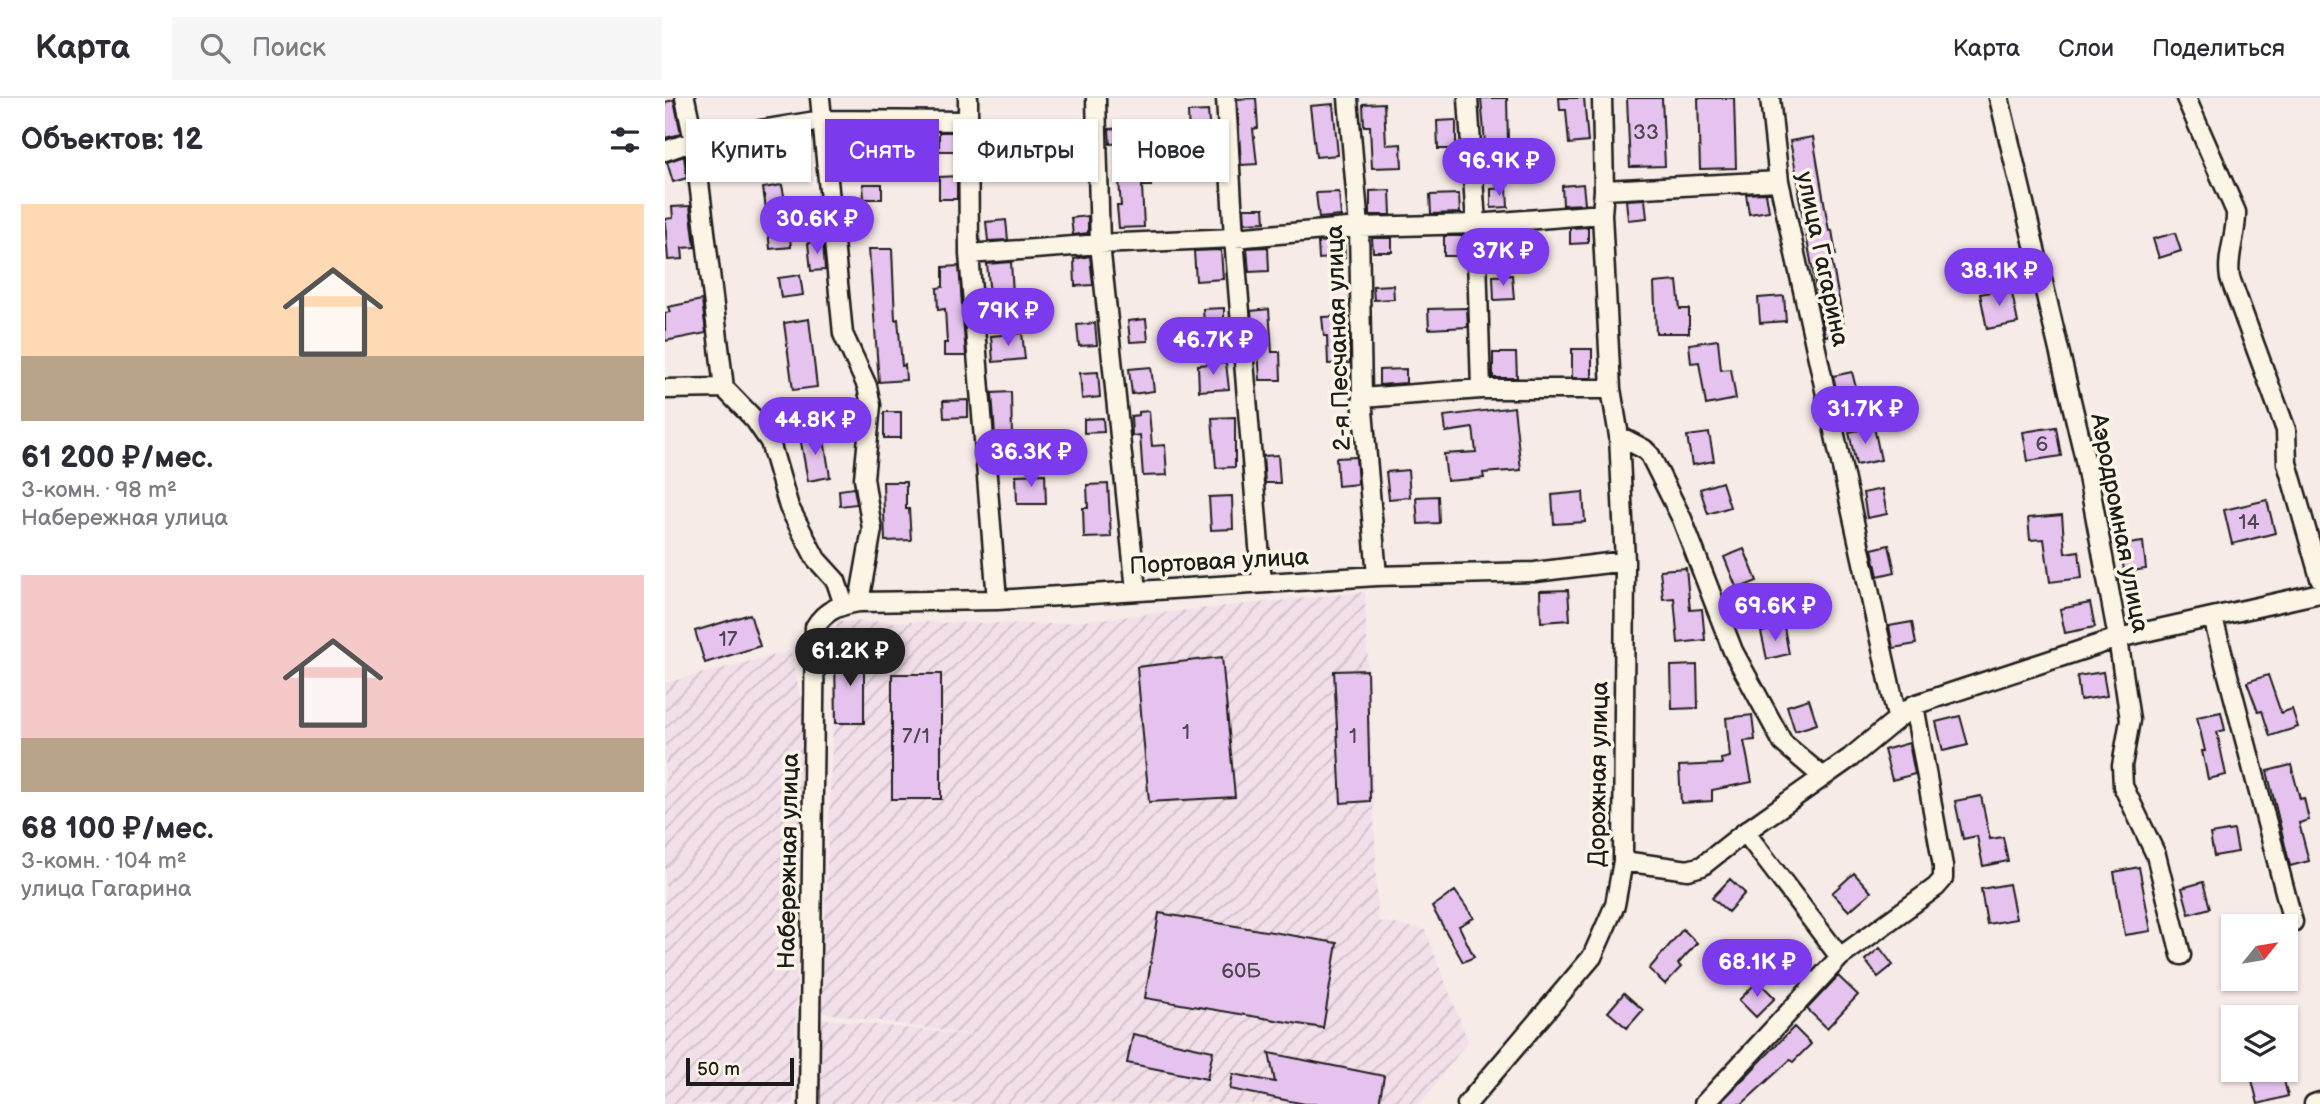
<!DOCTYPE html>
<html lang="ru">
<meta charset="utf-8">
<style>
body{margin:0;font-family:"Balsamiq Sans",sans-serif;background:#f7f7f7;color:#2b2b33;height:100vh;display:flex;flex-direction:column;font-size:26px;white-space:nowrap}
*{box-sizing:border-box;margin:0}
p{font-size:23px;color:#7c7c81}
.icon{flex:none;width:38px;height:38px;fill:none;stroke:currentColor;stroke-width:2;stroke-linecap:round;stroke-linejoin:round}
.map{position:relative;flex:1;overflow:hidden}
.sheet{display:flex;flex-direction:column;background:#fff;width:665px}
.sheet>*{flex:none}
.top-card{position:absolute;left:21px;top:21px;width:665px;height:63px;display:flex;gap:14px}
.needle{width:46px;rotate:60deg}
.fabs{position:absolute;left:1556px;top:816px;display:grid;gap:14px}
.fabs a{display:grid;place-items:center;width:77px;height:77px;border-radius:0px;background:#fff;box-shadow:0 2px 5px #0004;font-size:35px}
.scale{position:absolute;left:21px;bottom:18px;width:108px;box-sizing:border-box;padding-left:7px;border:4px solid #1c1c1c;border-top:0;font-size:19px;line-height:24px;white-space:nowrap;color:#1c1c1c;-webkit-text-stroke:5px #fcf5e5;paint-order:stroke}
.price{position:absolute;translate:-50% -60px;padding:0 16px;border-radius:24px;background:#7c3aed;color:#fff;font-size:23px;line-height:46px;filter:drop-shadow(0 2px 4px #0008)}
.price::after{content:'';position:absolute;left:50%;top:42px;width:21px;height:16px;margin-left:-10px;background:inherit;clip-path:polygon(0 0,100% 0,50% 100%)}
.price.current{background:#222;color:#fff}
ul{padding:0;list-style:none}
li{display:grid;align-content:center;gap:14px;height:371px;padding:0 21px}
li span{display:grid;place-items:center;height:217px;border-radius:0px;color:#555}
li>.icon{margin-inline-start:auto}
span .icon{width:126px;height:126px;fill:#fffc;stroke-width:1}
li b{font-size:30px}
h2{display:flex;justify-content:space-between;align-items:center;height:84px;padding:0 21px;font-size:30px}
.chip{padding:0 24px;border-radius:0px;background:#fff;box-shadow:0 2px 5px #0004;font-size:24px;line-height:63px}
.chip.current{background:#7c3aed;color:#fff}
header{display:flex;align-items:center;gap:42px;box-sizing:border-box;height:98px;padding:0 35px;background:#fff;border-bottom:2px solid #e1e1e2}
header strong{font-size:33px}
nav{display:flex;gap:38px;margin-inline-start:auto;font-size:24px}
.search{width:490px;height:63px;background:#f7f7f7;display:flex;align-items:center;gap:18px;box-sizing:border-box;padding:0 24px;border-radius:0px;color:#7c7c81;font-size:26px}
main{display:flex;flex:1;min-height:0}
.map>svg:first-child{display:block}
.industrial{fill:url(#industrial-furrows)}
.building{fill:#e5c3ee;stroke:#1c1c1c;stroke-width:2}
.lines{fill:none;stroke-linecap:round;stroke-linejoin:round}
.minor-casing{stroke:#1c1c1c;stroke-width:23}
.minor{stroke:#fcf5e5;stroke-width:18}
.labels{text-anchor:middle;stroke-width:7;stroke-linejoin:round;paint-order:stroke}
.number-label{font-size:21px;fill:#4e4650}
.street-label{font-size:24px;fill:#1c1c1c;stroke:#fcf5e5}
</style>
<header>
<strong>Карта</strong>
<div class="search"><svg class="icon" aria-label="search" viewBox="0 0 24 24"><circle cx="10" cy="10" r="6"/><path d="M15 15l6 6"/></svg>Поиск</div>
<nav><a>Карта</a><a>Слои</a><a>Поделиться</a></nav>
</header>
<main>
<section class="sheet">
<h2>Объектов: 12<svg class="icon" aria-label="filters" viewBox="0 0 24 24"><path d="M4 7h16M4 17h16"/><circle cx="9" cy="7" r="2"/><circle cx="15" cy="17" r="2"/></svg></h2>
<ul>
<li><span style="background:linear-gradient(#ffd9b3 70%,#b9a48a 0)"><svg class="icon" aria-label="home" viewBox="0 0 24 24"><path d="M3 11l9-7 9 7M6 9v11h12V9"/></svg></span><div><b>61 200 ₽/мес.</b><p>3-комн. · 98 m²</p><p>Набережная улица</p></div></li>
<li><span style="background:linear-gradient(#f6c9c9 75%,#b9a48a 0)"><svg class="icon" aria-label="home" viewBox="0 0 24 24"><path d="M3 11l9-7 9 7M6 9v11h12V9"/></svg></span><div><b>68 100 ₽/мес.</b><p>3-комн. · 104 m²</p><p>улица Гагарина</p></div></li>
</ul>
</section>
<div class="map">
<svg width="1655" height="1006" viewBox="0 0 1655 1006">
<defs>
<pattern id="industrial-furrows" width="10" height="10" patternUnits="userSpaceOnUse" patternTransform="scale(1.75)"><rect width="10" height="10" fill="#f2dfe9"/><path d="M-1 1l2-2M0 10L10 0M9 11l2-2" fill="none" stroke="#cfbfc7"/></pattern>
</defs>
<rect width="100%" height="100%" fill="#f7ebe7"/>
<filter id="ink" filterUnits="userSpaceOnUse"><feTurbulence type="fractalNoise" baseFrequency=".0143" numOctaves="2"/><feDisplacementMap in="SourceGraphic" scale="14" xChannelSelector="R" yChannelSelector="G"/><feConvolveMatrix kernelMatrix="1 2 1 2 8 2 1 2 1" color-interpolation-filters="sRGB"/></filter>
<g filter="url(#ink)">
<path class="industrial" d="M700,494L713,823L760,832L803,943L755,1006H147L153,920L325,940L156,914L172,523L387,526Z
M126,553L139,620L128,1006H0V585Z"/>
<path class="building" d="M591,0L593,30L588,31L592,66L576,67L572,1Z
M816,0H842L843,44L820,45Z
M894,0H919L923,44L904,46L901,12H895Z
M962,0H997L1000,68L965,69Z
M1033,0H1069L1071,70L1035,71Z
M9,2L16,36L0,40V4Z
M719,5L721,47L736,46L737,69L707,70L705,28H699L698,6Z
M668,6L673,57L651,59L645,8Z
M543,13L548,74L530,75L528,39H524L523,14Z
M791,22V51H773L772,23Z
M419,23L420,48H412L414,79L389,81L387,60L393,59L391,25Z
M476,29L478,44L445,46L444,31Z
M336,32L338,83L316,84L315,33Z
M192,34H216L217,57L193,59Z
M274,34H292V53H274Z
M1148,39L1164,133L1167,132L1171,157L1166,158L1180,234L1160,238L1133,94H1135L1125,43Z
M113,41L115,56L91,60L89,45Z
M19,58L22,80L8,84L2,64Z
M484,68L486,88H477L479,129L454,130L452,108H456L453,70Z
M292,78V101H274V79Z
M198,86H217V101H199Z
M918,86L920,106L898,107L897,88Z
M117,87L121,108L101,111L98,90Z
M842,90L843,109L826,110V91Z
M725,92L726,117H705V93Z
M674,94L676,118L654,120L651,95Z
M1101,95L1104,113L1084,116L1081,96Z
M794,96L795,115L766,116L765,97Z
M980,101L982,120L963,122L961,102Z
M25,108L30,149L17,150L18,161L3,162L0,121L8,120L7,109Z
M579,110H599L600,124L580,125Z
M423,118V135L408,137L406,120Z
M341,122L343,142L323,143L321,124Z
M923,129V145L905,146V130Z
M124,130L126,149L105,151L103,133Z
M844,135L845,156L826,155V136Z
M1510,135L1516,153L1494,160L1488,141Z
M779,138H798V158H779Z
M707,140H727V154H708Z
M679,142L680,159L654,161L653,144Z
M158,143L160,172L146,173L143,145Z
M603,149L604,173L584,174L582,150Z
M204,151H227L230,222L233,221L237,268L240,267L241,282L214,284Z
M556,152L558,181L531,183L529,153Z
M425,158L428,187L410,188L409,161Z
M346,164L348,196L325,198L322,166Z
M294,168L301,258H279V245H282L280,211L273,212L272,190L278,189V169Z
M135,177L138,197L116,200L113,180Z
M847,177L849,201L829,202L828,178Z
M1012,183L1015,211H1024V235H991L989,185Z
M728,187L729,201L709,202L708,188Z
M1346,190L1353,225L1322,231L1315,196Z
M1119,198L1121,223L1095,225L1093,200Z
M37,202L41,235L0,243V215L5,214L3,209Z
M559,210V240L540,241L538,211Z
M802,210L803,229L764,231L763,211Z
M604,211L607,254H615L616,282H595L592,236L588,237L586,213Z
M683,218L685,265L663,266L662,238H659L657,219Z
M144,221L152,289L128,292L119,225Z
M481,221L483,243L465,244L463,223Z
M430,225L432,247L414,248L412,227Z
M357,235L360,261L328,264L326,238Z
M1053,242L1056,272L1066,271L1071,301L1041,307L1034,264L1026,265L1024,246Z
M907,251H927V280H907Z
M828,255H851L852,280H828Z
M561,265L564,291L534,293L533,267Z
M486,269L489,293L467,296L464,271Z
M741,271V285L714,287V272Z
M433,274L435,299L417,301L415,275Z
M1187,274L1193,298L1174,302L1168,278Z
M346,294L347,337L357,336L359,363L332,365L327,295Z
M303,302V319L279,320L278,303Z
M849,309L856,372L818,375L819,380L782,383L779,356L811,354L808,330L781,334L779,318Z
M484,313L487,348L500,347L502,377L478,378L475,337L467,338L466,318L474,317V314Z
M219,314H236V340H219Z
M570,319V369L551,370L547,320Z
M438,320L439,334L419,335V321Z
M1209,329L1216,362L1191,367L1184,334Z
M1391,329L1396,358L1363,363L1358,334Z
M158,335L165,379L143,383L135,339Z
M1044,335L1049,363L1027,367L1022,338Z
M613,357L615,385H600L598,358Z
M691,359L693,386L673,388L671,360Z
M743,372L745,399L724,401L721,374Z
M380,376L381,406H352L351,377Z
M218,384H241V411H244L246,442L220,443Z
M1057,384L1065,409L1043,416L1035,391Z
M443,386L446,439L419,440L418,410H423L422,387Z
M189,390L192,406L175,408L174,392Z
M1217,391L1222,416L1202,420L1198,395Z
M918,394L920,424L889,426L887,397Z
M567,398L568,431L546,432L544,399Z
M773,398L774,425L753,426L751,399Z
M1602,402L1610,435L1567,446L1559,412Z
M1397,417L1400,455L1414,453L1417,480L1385,484L1379,441L1365,442L1363,420Z
M1478,444L1481,471L1459,474L1456,447Z
M1224,447L1230,474L1213,478L1207,451Z
M1079,451L1092,483L1072,491L1059,459Z
M1021,470L1025,512L1037,511L1040,542L1013,545L1009,500L998,501L995,472Z
M903,492L905,522L876,524L875,493Z
M1425,505L1430,529L1400,535L1395,511Z
M85,516L95,548L40,565L30,533Z
M1247,524L1251,546L1228,550L1224,528Z
M1119,529L1124,556L1102,561L1096,534Z
M170,555H199V625H171Z
M557,559L570,699L484,704L472,569Z
M1032,567L1033,610L1007,611L1006,568Z
M702,572L705,703L676,705L669,573Z
M1438,574L1442,598L1415,602L1412,578Z
M227,576H276V701H227Z
M1603,577L1616,615L1627,611L1633,629L1605,638L1597,613L1593,614L1582,584Z
M1144,601L1152,626L1130,633L1122,608Z
M1556,614L1560,632L1552,634L1561,677L1543,681L1537,653H1540L1532,619Z
M1087,617L1090,642L1079,643L1087,684L1047,692V703L1016,705L1014,668L1057,666L1056,661L1065,659L1061,620Z
M1295,618L1303,647L1278,653L1271,624Z
M1244,645L1250,676L1227,682L1219,652Z
M1626,667L1635,701L1639,700L1644,722L1634,725L1644,763L1625,768L1602,673Z
M1316,698L1325,741L1338,739L1343,763L1318,768L1312,738L1298,741L1290,703Z
M1569,732L1573,754L1549,758L1545,736Z
M1474,769L1486,833L1460,837L1449,774Z
M1189,775L1206,794L1184,813L1167,795Z
M1065,781L1080,795L1063,814L1047,800Z
M1538,784L1545,810L1524,816L1517,790Z
M1344,786L1351,821L1322,826L1316,791Z
M790,793L809,820L794,828L809,859L798,864L767,809Z
M494,815L672,845L658,930L480,900Z
M1018,831L1032,845L1013,866L1016,869L1000,886L984,871Z
M1215,850L1228,867L1213,879L1200,862Z
M1173,878L1193,897L1162,930L1142,911Z
M1093,883L1110,900L1091,919L1074,902Z
M959,895L978,912L962,930L943,914Z
M1129,929L1146,946L1128,964L1125,962L1077,1006H1054Z
M468,936L548,953L542,981L462,965Z
M604,955L719,978L714,1006H640L565,991L568,976L610,984Z
M1617,975L1623,998L1593,1006L1587,982Z"/>
<g class="lines">
<g class="minor-casing">
<path id="minor" d="M20,0L29,43L59,290
M155,0L178,236L202,288L206,307L199,380L207,431L194,504
M303,0L304,156L332,502
M431,0L435,146L471,492
M561,0L569,140L597,485
M683,0L694,129L697,300L712,478
M803,0L811,126L816,291
M1105,0L1114,83L1232,619
M1334,0L1419,357L1453,540L1465,622L1457,668L1458,688L1491,757L1516,857
M1521,0L1571,114C1572,136 1561,159 1565,180L1621,332L1622,365L1655,480
M0,53L29,43L157,22L305,23
M939,92L1114,83
M304,156L435,146L569,140L694,129L811,126L937,116
M0,291L59,290L90,322L105,344L124,409L151,461L171,483L179,507
M697,300L816,291H946
M954,338L979,351L985,357L1017,421L1068,553L1118,645L1158,679
M1548,520L1628,824
M1080,734L1175,859
M958,763L1023,772L1037,768L1080,734L1185,660L1249,607L1453,540L1655,495
M144,1006L150,529C160,512 175,507 194,504L332,502L712,478L870,474L960,463
M802,1006L927,859L950,807L958,763L960,463L954,338L946,291L937,116L939,92L937,0
M1039,1006L1175,859L1271,789L1278,781V768L1249,607
M1649,1006L1655,1004"/>
</g>
<use href="#minor" class="minor"/>
</g>
</g>
<g class="labels">
<g class="number-label">
<text x="981" y="41">33</text>
<text x="1377" y="353">6</text>
<text x="1584" y="431">14</text>
<text x="63" y="548">17</text>
<text x="521" y="641">1</text>
<text x="251" y="645">7/1</text>
<text x="688" y="645">1</text>
<text x="576" y="880">60Б</text>
</g>
<g class="street-label">
<text transform="translate(1158 161) rotate(78)" y="8">улица Гагарина</text>
<text transform="translate(673 240) rotate(-92)" y="8">2-я Песчаная улица</text>
<text transform="translate(1455 425) rotate(79)" y="8">Аэродромная улица</text>
<text transform="translate(554 463) rotate(-3)" y="8">Портовая улица</text>
<text transform="translate(933 676) rotate(-89)" y="8">Дорожная улица</text>
<text transform="translate(123 763) rotate(-89)" y="8">Набережная улица</text>
</g>
</g>
</svg>
<div class="fabs">
<a><svg class="needle" viewBox="-14 -14 28 28"><path d="M0-13l5 13h-10z" fill="#e53935"/><path d="M0 13l5-13h-10z" fill="#7c7c81"/></svg></a>
<a><svg class="icon" aria-label="layers" viewBox="0 0 24 24"><path d="M12 4l9 5-9 5-9-5zM3 14l9 5 9-5"/></svg></a>
</div>
<div class="scale">50 m</div>
<b class="price" style="left:834px;top:100px">96.9K ₽</b>
<b class="price" style="left:152px;top:158px">30.6K ₽</b>
<b class="price" style="left:838px;top:190px">37K ₽</b>
<b class="price" style="left:1334px;top:210px">38.1K ₽</b>
<b class="price" style="left:343px;top:250px">79K ₽</b>
<b class="price" style="left:548px;top:279px">46.7K ₽</b>
<b class="price" style="left:1200px;top:348px">31.7K ₽</b>
<b class="price" style="left:150px;top:359px">44.8K ₽</b>
<b class="price" style="left:366px;top:391px">36.3K ₽</b>
<b class="price" style="left:1110px;top:545px">69.6K ₽</b>
<b class="price current" style="left:185px;top:590px">61.2K ₽</b>
<b class="price" style="left:1092px;top:901px">68.1K ₽</b>
<div class="top-card">
<a class="chip">Купить</a>
<a class="chip current">Снять</a>
<a class="chip">Фильтры</a>
<a class="chip">Новое</a>
</div>
</div>
</main>
